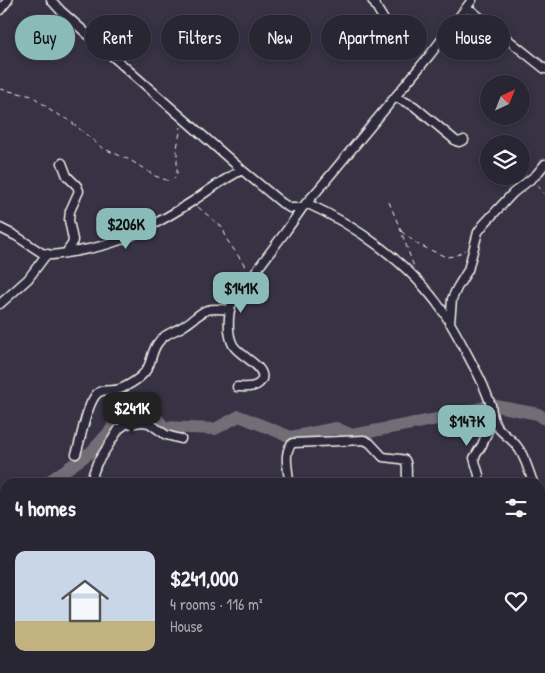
<!DOCTYPE html>
<meta charset="utf-8">
<style>
body{margin:0;font-family:"Patrick Hand",sans-serif;background:#35323f;color:#f1f3f6;height:100vh;display:flex;flex-direction:column;font-size:19px;white-space:nowrap}
*{box-sizing:border-box;margin:0}
p{font-size:16px;color:#a5a5ac}
.icon{flex:none;width:28px;height:28px;fill:none;stroke:currentColor;stroke-width:2;stroke-linecap:round;stroke-linejoin:round}
.map{position:relative;flex:1;overflow:hidden}
.drawer{position:absolute;left:0px;top:478px;width:545px;height:196px;display:flex;flex-direction:column;background:#292633;border-radius:15px 15px 0 0;box-shadow:0 2px 8px #0003,0 0 0 1px #45434e}
.drawer>*{flex:none}
.top-card{position:absolute;left:15px;top:15px;width:515px;height:45px;display:flex;gap:10px}
.needle{width:32px;rotate:43deg}
.tools{position:absolute;left:480px;top:75px;display:grid;gap:10px}
.tools a{display:grid;place-items:center;width:50px;height:50px;border-radius:50%;background:#292633;box-shadow:0 2px 8px #0003,0 0 0 1px #45434e;font-size:25px}
.price{position:absolute;translate:-50% -42px;padding:0 11px;border-radius:10px;background:#8bbbb9;color:#111;font-size:16px;line-height:32px;filter:drop-shadow(0 1px 2px #0008)}
.price::after{content:'';position:absolute;left:50%;top:30px;width:15px;height:11px;margin-left:-8px;background:inherit;clip-path:polygon(0 0,100% 0,50% 100%)}
.price.on{background:#222;color:#fff}
ul{padding:0;list-style:none}
li{display:flex;align-items:center;gap:15px;height:125px;padding:0 15px}
li+li{border-top:1px solid #45434e}
li span{display:grid;place-items:center;flex:none;width:140px;height:100px;border-radius:10px;color:#555}
li>.icon{margin-inline-start:auto}
span .icon{width:60px;height:60px;fill:#fffc;stroke-width:1}
li b{font-size:21px}
h2{display:flex;justify-content:space-between;align-items:center;height:60px;padding:0 15px;font-size:21px}
.pill{padding:0 18px;border-radius:22px;background:#292633;box-shadow:0 2px 8px #0003,0 0 0 1px #45434e;font-size:18px;line-height:45px}
.pill.on{background:#8bbbb9;color:#111}
.map>svg:first-child{display:block}
.lines{fill:none;stroke-linecap:round;stroke-linejoin:round}
.river{stroke:#726e77;stroke-width:12}
.minor-casing{stroke:#f4f1e8;stroke-width:11}
.path{stroke:#f4f1e8;stroke-width:1;stroke-dasharray:5 4;stroke-linecap:butt}
.minor{stroke:#2f2a3d;stroke-width:8}
</style>
<div class="map">
<svg width="545" height="673" viewBox="0 0 545 673">
<rect width="100%" height="100%" fill="#373244"/>
<filter id="ink" filterUnits="userSpaceOnUse"><feTurbulence type="fractalNoise" baseFrequency=".02" numOctaves="2"/><feDisplacementMap in="SourceGraphic" scale="10" xChannelSelector="R" yChannelSelector="G"/><feConvolveMatrix kernelMatrix="1 2 1 2 8 2 1 2 1" color-interpolation-filters="sRGB"/></filter>
<g filter="url(#ink)">
<g class="lines">
<path class="river" d="M48,482L91,452L111,430L116,417L152,413L164,427L215,429L239,416L291,437L336,428L352,435L448,417L491,405L538,414L545,419
M0,503L5,502"/>
<g class="minor-casing">
<path id="minor" d="M51,0L61,11L242,170L282,203L290,208H297L303,207L318,190L429,56L472,0
M372,0L386,23
M467,7L545,69
M0,10L8,0
M395,97L414,106L456,141L459,142L464,140
M62,163L67,176L77,186L79,191L70,211L69,220L73,240L72,244L66,253
M306,203C356,225 411,265 442,310C454,328 464,348 474,367C480,377 487,394 491,405C492,411 492,418 495,423C499,432 510,437 516,445C525,455 528,470 533,482
M0,228L16,236L42,253L52,255C75,252 101,248 123,239C147,229 171,215 193,201C209,190 224,179 242,170
M0,304L28,279L46,255
M450,323L452,299L457,288L468,270L478,232L484,224L513,193L536,175L545,164
M237,387C245,387 258,389 262,379C266,366 239,356 233,345C227,334 228,314 232,303L286,231L303,207
M76,454C82,437 85,410 95,396C101,387 112,392 120,389C127,386 134,382 140,377C153,366 149,357 157,344C164,333 175,332 185,325C192,321 199,313 207,310C214,308 222,309 230,310
M97,482L93,477V474L97,463L119,429L126,424L143,422L149,423L166,435L181,439
M289,482C289,471 282,451 293,443L364,440L370,443L383,457L400,459L405,460C409,467 405,475 408,482
M479,482V475L474,458L482,445L493,419
M540,500L545,526
M540,579L545,574
M540,666L545,670
M243,669L247,673
M333,673L356,669"/>
</g>
<path class="path" d="M0,89L32,96L42,103L51,111L69,120L102,148L130,160L155,176L169,181L172,180L177,175V148L181,127
M537,185L545,195
M389,202L401,231L414,267
M198,207L223,228L227,240L244,264V275
M401,231L417,244L446,257L455,256L465,250
M543,584L545,591
M540,651L545,643
M421,669L422,673
M208,673L211,669
M373,673L381,671L382,673"/>
<use href="#minor" class="minor"/>
</g>
</g>
</svg>
<div class="tools">
<a><svg class="needle" viewBox="-14 -14 28 28"><path d="M0-13l5 13h-10z" fill="#e53935"/><path d="M0 13l5-13h-10z" fill="#a5a5ac"/></svg></a>
<a><svg class="icon" aria-label="layers" viewBox="0 0 24 24"><path d="M12 4l9 5-9 5-9-5zM3 14l9 5 9-5"/></svg></a>
</div>
<b class="price" style="left:126px;top:250px">$206K</b>
<b class="price" style="left:241px;top:314px">$141K</b>
<b class="price on" style="left:132px;top:434px">$241K</b>
<b class="price" style="left:467px;top:447px">$147K</b>
<div class="top-card">
<a class="pill on">Buy</a>
<a class="pill">Rent</a>
<a class="pill">Filters</a>
<a class="pill">New</a>
<a class="pill">Apartment</a>
<a class="pill">House</a>
</div>
<section class="drawer">
<h2>4 homes<svg class="icon" aria-label="filters" viewBox="0 0 24 24"><path d="M4 7h16M4 17h16"/><circle cx="9" cy="7" r="2"/><circle cx="15" cy="17" r="2"/></svg></h2>
<ul>
<li><span style="background:linear-gradient(#c9d6e8 70%,#c2b280 0)"><svg class="icon" aria-label="home" viewBox="0 0 24 24"><path d="M3 11l9-7 9 7M6 9v11h12V9"/></svg></span><div><b>$241,000</b><p>4 rooms · 116 m²</p><p>House</p></div><svg class="icon" aria-label="heart" viewBox="0 0 24 24"><path d="M12 20l-8-8c-3-5 5-10 8-4 3-6 11-1 8 4z"/></svg></li>
</ul>
</section>
</div>
